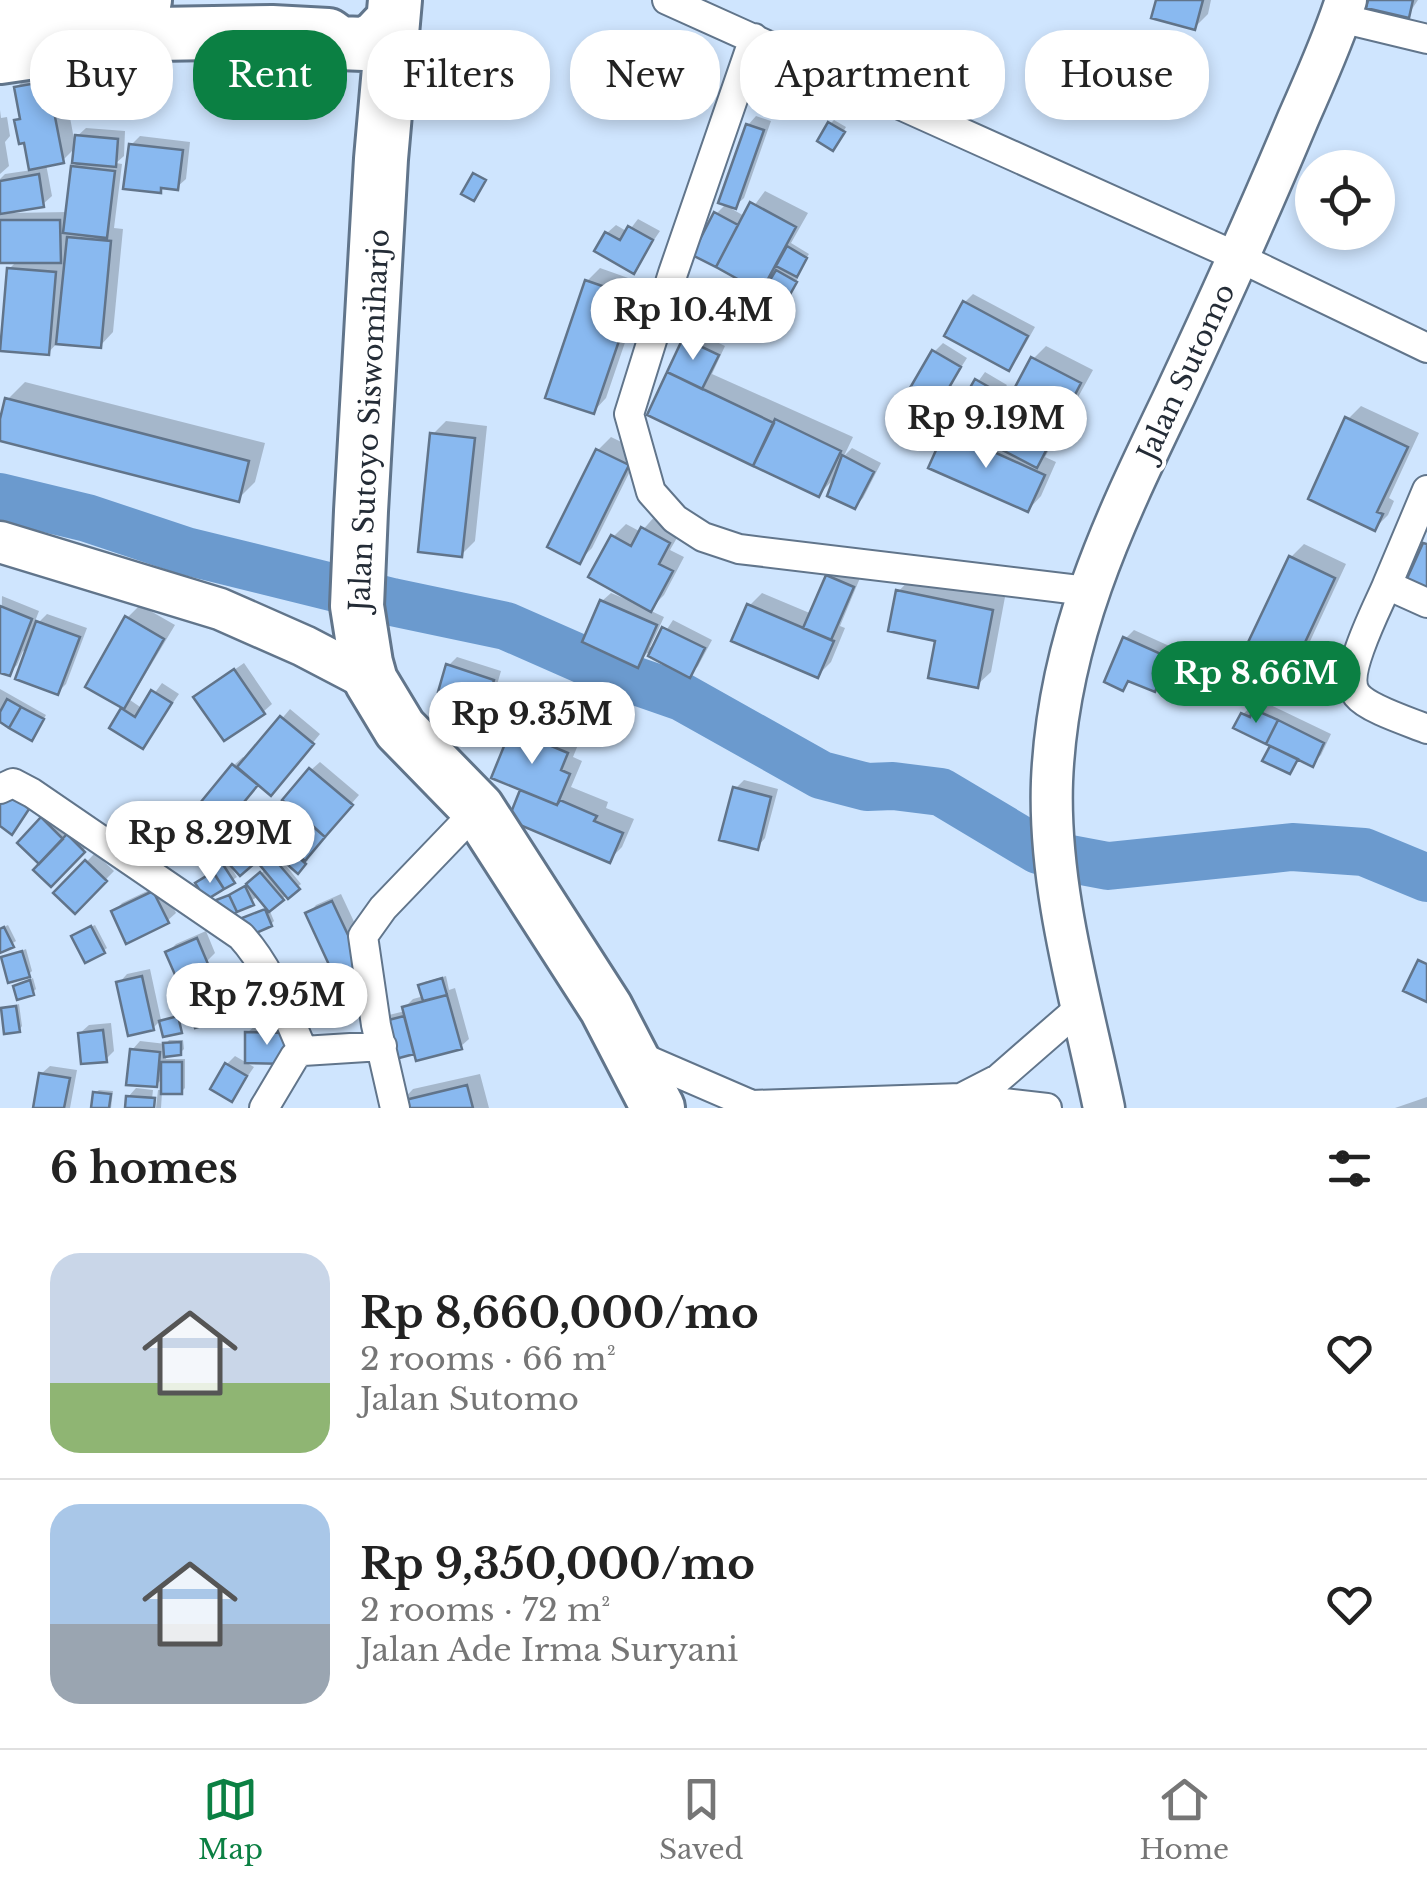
<!DOCTYPE html>
<meta charset="utf-8">
<style>
body{margin:0;font-family:"Libre Baskerville",serif;background:#f2f2f2;color:#222;height:100vh;display:flex;flex-direction:column;font-size:38px;white-space:nowrap}
*{box-sizing:border-box;margin:0}
p{font-size:32px;color:#767676}
.icon{flex:none;width:55px;height:55px;fill:none;stroke:currentColor;stroke-width:2;stroke-linecap:round;stroke-linejoin:round}
.map{position:relative;height:1108px;overflow:hidden}
.drawer{display:flex;flex-direction:column;background:#fff;flex:1}
.drawer>*{flex:none}
.guide{position:absolute;left:30px;top:30px;width:1368px;height:90px;display:flex;gap:20px}
.controls{position:absolute;left:1295px;top:150px;display:grid;gap:20px}
.controls a{display:grid;place-items:center;width:100px;height:100px;border-radius:50%;background:#fff;box-shadow:0 5px 15px #0003;font-size:50px}
.price{position:absolute;translate:-50% -85px;padding:0 22px;border-radius:35px;background:#fff;color:#222;font-size:32px;line-height:65px;filter:drop-shadow(0 2px 5px #0008)}
.price::after{content:'';position:absolute;left:50%;top:60px;width:30px;height:22px;margin-left:-15px;background:inherit;clip-path:polygon(0 0,100% 0,50% 100%)}
.price.on{background:#0b8043;color:#fff}
ul{padding:0;list-style:none}
li{display:flex;align-items:center;gap:30px;height:250px;padding:0 50px}
li+li{border-top:2px solid #e0e0e0}
li span{display:grid;place-items:center;flex:none;width:280px;height:200px;border-radius:30px;color:#555}
li>.icon{margin-inline-start:auto}
span .icon{width:120px;height:120px;fill:#fffc;stroke-width:1}
li b{font-size:42px}
h2{display:flex;justify-content:space-between;align-items:center;height:120px;padding:0 50px;font-size:42px}
.pill{padding:0 35px;border-radius:40px;background:#fff;box-shadow:0 5px 15px #0003;font-size:35px;line-height:90px}
.pill.on{background:#0b8043;color:#fff}
.dock{display:flex;justify-content:space-around;align-items:center;height:140px;border-top:2px solid #e0e0e0;background:#fff;font-size:28px;color:#767676}
.dock a{display:grid;justify-items:center;gap:5px}
.dock .on{color:#0b8043}
.map>svg:first-child{display:block}
.shadow{fill:#0003;fill-rule:evenodd}
.lines{fill:none;stroke-linecap:round;stroke-linejoin:round}
.river{stroke:#6b9ace;stroke-width:48}
.building{fill:#89b9f0;stroke:#61748a;stroke-width:2.5}
.street-casing{stroke:#61758b;stroke-width:32}
.secondary-casing{stroke:#61758b;stroke-width:45}
.highway-casing{stroke:#61758b;stroke-width:58}
.street{stroke:#fff;stroke-width:28}
.secondary{stroke:#fff;stroke-width:40}
.highway{stroke:#fff;stroke-width:52}
.labels{text-anchor:middle;stroke-width:8;stroke-linejoin:round;paint-order:stroke}
.street-label{font-size:28px;fill:#242c36;stroke:#fff}
</style>
<div class="map">
<svg width="1427" height="1108" viewBox="0 0 1427 1108">
<rect width="100%" height="100%" fill="#cfe5fe"/>
<path class="shadow" d="M1158,0H1211L1208,14L1195,27Z
M1371,0H1418L1408,15Z
M424,68L446,75L435,99L420,71Z
M61,69L74,139L86,128L125,131L124,156L116,163L122,164L114,228L123,229L113,332L100,346L59,341L48,353L9,269L18,260H0V179L5,174L32,170L26,140L17,121L22,116L16,88L30,74ZM76,147L79,161L73,167L68,212L11,213V210L43,204L52,196L46,164L62,161Z
M0,110L1,118L7,117L10,136L5,142L9,166L0,174Z
M756,116L771,121L744,198L732,209L746,217L765,191L808,213L791,243L809,254L794,276L798,278L786,301L772,277L761,289L716,214L727,203L748,125Z
M834,120L846,127L836,144L830,124Z
M140,136L190,142L186,179L177,187L165,186L160,191L131,145Z
M638,219L660,231L633,271L607,233L616,225L628,232Z
M600,268L645,284L606,398L593,412L587,281Z
M973,294L1035,327L1017,359L1009,368L965,302Z
M694,331L725,346L712,374L853,437L844,456L852,448L881,463L863,498L855,506L837,476L819,494L650,414L685,339Z
M943,343L967,358L931,414L934,352Z
M1046,346L1093,370L1045,457L1056,462L1041,496L1028,510L947,431L956,422L959,408L985,372L1007,385L978,427L988,431L1000,407L1014,394L1029,402L1033,359Z
M25,382L265,443L255,482L238,499L0,439L8,399Z
M1361,406L1419,433L1389,498L1394,501L1388,515L1375,528L1348,419Z
M446,421L487,426L475,541L462,554L433,434Z
M611,437L640,451L592,548L579,561L598,450Z
M656,515L682,529L670,550L684,557L664,595L649,610L664,617L650,647L654,649L673,620L712,640L698,666L690,675L647,653L637,665L602,601L611,593L628,600L630,597L613,537L626,524L641,532Z
M1304,544L1346,564L1292,680L1279,693L1291,557Z
M836,568L860,578L840,626L845,628L831,662L818,675L749,606L762,593L812,614L828,576Z
M911,578L1005,597L991,672L977,685L898,592Z
M2,596L39,611L32,629L47,614L87,628L66,684L57,693L27,653L23,651L17,665L9,673L0,670Z
M140,605L175,625L130,700L143,709L162,683L179,694L143,746L123,710L126,707L88,686L127,618Z
M1134,630L1176,649L1171,661L1181,665L1178,671L1170,679L1164,677L1154,689L1131,679L1123,688L1125,639Z
M457,657L501,671L494,695L485,703L448,666Z
M244,663L272,704L263,712L196,697Z
M0,689L46,715L35,734L0,720Z
M1264,702L1331,734L1321,755L1312,764L1273,745L1243,714L1252,706L1257,708Z
M290,709L320,734L279,784L259,783L234,813L204,802L234,765L243,757L247,760Z
M526,717L580,740L573,757L582,761L571,787L608,802L606,808L634,819L622,847L609,860L511,819L523,789L513,730Z
M320,762L359,795L305,857L308,860L298,871L285,859L283,862L301,884L269,909L274,921L271,924L245,919L269,907L259,896L222,917L218,900L248,885L266,869L262,864L287,843L305,816L311,770Z
M744,780L778,789L765,838L757,847L735,789Z
M51,811L91,842L51,884L43,864L20,842Z
M193,828L222,852L236,838L255,859L240,873L231,863L229,864L237,877L207,897L202,880L228,860L219,850L210,860L184,839Z
M95,853L114,871L75,911L57,893Z
M162,884L176,913L167,921L114,912L122,903Z
M341,894L371,958L308,914L316,905Z
M8,925L16,941L0,951V929Z
M95,925L107,948L103,951L77,933Z
M206,931L215,953L200,968L219,964L231,1009L223,1018L185,979L198,966L168,952L176,944Z
M26,949L32,971L28,975L4,958Z
M267,956L278,993L229,974L237,965Z
M150,969L161,1020L153,1028L119,983L127,974Z
M446,976L449,990L455,988L469,1039L460,1047L416,1051L389,1058L380,1024L389,1015L405,1011L404,1008L413,999L424,996L421,985L425,982Z
M33,978L36,989L33,992L15,986Z
M19,1004L22,1026L19,1030L4,1009Z
M111,1023L114,1051L106,1059L80,1033L89,1025Z
M256,1025H296V1053L247,1033Z
M169,1040H183L184,1049L180,1053L167,1054L166,1059H185V1088L181,1092H162L161,1108H156L158,1090H163V1078L156,1085L132,1050L140,1041L166,1044Z
M235,1056L254,1067L232,1099L227,1064Z
M50,1066L77,1070L70,1108H35L41,1074Z
M480,1074L489,1108H402L400,1103L413,1089Z
M136,1088L153,1090L151,1108H127L128,1097Z
M99,1090L113,1091L111,1108H94L95,1093Z
M1427,1097V1108H1395Z"/>
<g class="lines">
<path class="river" d="M0,497L87,518L186,551L392,602L506,626L613,673L682,697L821,775L867,787L893,786L941,792L1038,850L1060,857L1108,866L1292,847L1364,852L1427,878"/>
</g>
<path class="building" d="M1156,0H1203L1195,30L1151,18Z
M1368,0H1413L1409,18L1366,8Z
M418,70L444,79L435,102L409,93Z
M48,81L64,163L29,170L24,143L19,144L14,120L20,119L14,87Z
M828,122L845,132L833,151L817,141Z
M746,124L764,130L736,209L718,203Z
M75,135L118,139L116,167L72,163Z
M129,144L183,150L178,190L161,188V193L123,189Z
M71,166L115,171L107,238L63,233Z
M473,173L486,180L474,201L461,194Z
M39,174L44,207L0,214V181Z
M750,202L796,227L761,292L716,267Z
M714,212L738,225L716,267L692,255Z
M0,220H60L61,263H0Z
M628,226L653,240L634,274L594,251L605,232L620,240Z
M67,237L111,241L101,348L56,344Z
M787,246L807,258L797,277L776,266Z
M7,268L56,272L49,355L0,351Z
M776,270L797,282L783,307L761,295Z
M585,280L634,297L594,414L545,398Z
M963,301L1028,336L1009,371L944,336Z
M683,338L719,355L702,389L667,372Z
M932,350L961,367L932,417L903,400Z
M1031,357L1081,383L1037,468L981,439L998,405L1019,416L1029,397L1014,389Z
M667,372L774,423L753,466L647,415Z
M975,379L1001,394L985,422L959,407Z
M5,398L249,461L239,502L0,441V419Z
M957,406L983,421L974,435L949,420Z
M1345,417L1408,447L1377,512L1383,514L1375,531L1308,499Z
M775,419L841,451L819,497L753,466Z
M945,430L1045,475L1028,512L928,468Z
M430,433L475,438L462,557L418,552Z
M596,449L629,465L580,564L547,547Z
M842,455L874,472L855,509L827,496Z
M641,527L670,543L659,564L673,571L651,612L588,577L611,535L631,546Z
M1423,543L1427,544V592L1405,583Z
M1289,556L1335,578L1280,696L1233,674Z
M826,575L854,587L831,640L803,628Z
M896,590L993,610L978,688L928,678L935,641L888,631Z
M600,600L657,625L638,668L582,642Z
M747,604L834,641L818,678L731,641Z
M0,606L32,619L10,676L0,673Z
M125,616L164,639L124,709L85,687Z
M36,621L80,637L58,695L15,679Z
M662,627L705,648L690,678L648,656Z
M1123,637L1170,658L1164,670L1174,674L1170,682L1161,678L1155,692L1128,681L1123,691L1104,682Z
M446,664L494,680L486,706L438,692Z
M234,669L265,714L224,741L193,697Z
M151,690L172,703L143,749L109,728L121,708L135,717Z
M7,699L21,707L9,728L0,722V712Z
M21,707L44,719L32,741L9,728Z
M1253,709L1278,720L1266,744L1233,728L1241,713L1250,717Z
M280,716L314,744L271,796L237,767Z
M1278,720L1324,743L1313,767L1266,744Z
M511,729L568,753L561,770L570,774L557,805L491,778Z
M1270,746L1298,759L1290,774L1262,761Z
M232,764L258,785L226,824L200,803Z
M309,768L353,805L325,837L282,800Z
M11,787L33,803L12,835L0,826V803Z
M733,787L771,797L758,850L719,840Z
M520,790L557,805L560,800L597,816L594,821L623,833L610,863L508,820Z
M302,816L325,837L305,861L281,841Z
M41,817L63,839L39,864L17,843Z
M188,830L218,854L210,863L180,840Z
M67,834L85,852L51,887L33,870Z
M231,840L254,864L240,876L218,852Z
M283,843L306,864L298,874L274,853Z
M270,854L300,889L288,899L259,864Z
M85,860L107,881L75,914L53,893Z
M222,863L235,883L224,889L212,870Z
M213,872L224,889L206,900L195,883Z
M260,872L284,900L269,912L246,884Z
M245,886L254,905L237,912L229,895Z
M153,891L169,923L126,944L111,911Z
M229,895L237,912L220,921L211,902Z
M332,901L364,969L337,982L305,913Z
M265,909L272,926L249,936L242,918Z
M91,926L105,953L85,963L71,936Z
M4,927L14,947L0,953V929Z
M197,938L208,964L176,977L165,952Z
M22,951L30,977L8,983L1,957Z
M1418,960L1427,964V1002L1403,991Z
M258,963L271,1004L239,1014L226,973Z
M211,971L224,1020L195,1028L182,978Z
M142,976L154,1030L128,1036L116,982Z
M442,978L447,995L423,1001L418,985Z
M30,980L34,995L17,1000L13,986Z
M447,995L462,1049L416,1061L402,1007Z
M16,1006L20,1032L4,1034L1,1008Z
M178,1016L182,1033L163,1037L159,1021Z
M404,1016L414,1054L388,1061L377,1023Z
M103,1030L107,1062L81,1064L78,1033Z
M245,1032L289,1033V1064L245,1063Z
M181,1042V1055L164,1057L163,1043Z
M130,1049L160,1052L157,1087L126,1085Z
M161,1062H182V1094H161Z
M225,1063L247,1076L232,1102L210,1089Z
M39,1073L70,1078L64,1108H33Z
M467,1085L473,1108H399L397,1102Z
M93,1092L111,1094L109,1108H91Z
M126,1096L155,1098L154,1108H125Z"/>
<g class="lines">
<g class="street-casing">
<path id="street" d="M667,0L1240,258L1427,348
M1340,18L1427,39
M754,38L673,273L629,414L651,492L675,519L703,537L739,549L1087,591
M1427,490L1387,585L1427,603
M1387,585C1378,607 1341,675 1357,695C1368,709 1410,722 1427,729
M0,789L13,783L32,793L241,936C271,969 285,1011 303,1051
M634,1054L752,1105L961,1098L1047,1108
M961,1098L998,1079L1083,1005
M264,1108L295,1056L303,1051L382,1046
M395,1108L376,1025L363,936L383,908L478,809"/>
</g>
<g class="secondary-casing">
<path id="secondary" d="M0,542L220,609L304,646L371,681
M1104,1108C1082,1002 1048,889 1052,781C1058,636 1114,522 1175,395C1218,303 1259,212 1298,119C1315,80 1333,41 1346,0"/>
</g>
<g class="highway-casing">
<path id="highway" d="M395,0L381,159L361,511L357,606L366,663L371,681L400,729L478,809L606,1008L658,1108
M0,19L145,0
M0,57L157,34L272,32L328,35L339,43L364,44L376,38L393,20"/>
</g>
<use href="#street" class="street"/>
<use href="#secondary" class="secondary"/>
<use href="#highway" class="highway"/>
</g>
<g class="labels">
<g class="street-label">
<text transform="translate(1186 372) rotate(-65)" y="10">Jalan Sutomo</text>
<text transform="translate(369 420) rotate(-87)" y="10">Jalan Sutoyo Siswomiharjo</text>
</g>
</g>
</svg>
<div class="controls">
<a><svg class="icon" aria-label="locate" viewBox="0 0 24 24"><circle cx="12" cy="12" r="6"/><path d="M12 2v4M12 18v4M2 12h4M18 12h4"/></svg></a>
</div>
<b class="price" style="left:693px;top:363px">Rp 10.4M</b>
<b class="price" style="left:986px;top:471px">Rp 9.19M</b>
<b class="price on" style="left:1256px;top:726px">Rp 8.66M</b>
<b class="price" style="left:532px;top:767px">Rp 9.35M</b>
<b class="price" style="left:210px;top:886px">Rp 8.29M</b>
<b class="price" style="left:267px;top:1048px">Rp 7.95M</b>
<div class="guide">
<a class="pill">Buy</a>
<a class="pill on">Rent</a>
<a class="pill">Filters</a>
<a class="pill">New</a>
<a class="pill">Apartment</a>
<a class="pill">House</a>
</div>
</div>
<section class="drawer">
<h2>6 homes<svg class="icon" aria-label="filters" viewBox="0 0 24 24"><path d="M4 7h16M4 17h16"/><circle cx="9" cy="7" r="2"/><circle cx="15" cy="17" r="2"/></svg></h2>
<ul>
<li><span style="background:linear-gradient(#c9d6e8 65%,#8fb573 0)"><svg class="icon" aria-label="home" viewBox="0 0 24 24"><path d="M3 11l9-7 9 7M6 9v11h12V9"/></svg></span><div><b>Rp 8,660,000/mo</b><p>2 rooms · 66 m²</p><p>Jalan Sutomo</p></div><svg class="icon" aria-label="heart" viewBox="0 0 24 24"><path d="M12 20l-8-8c-3-5 5-10 8-4 3-6 11-1 8 4z"/></svg></li>
<li><span style="background:linear-gradient(#a9c7e8 60%,#9aa5b1 0)"><svg class="icon" aria-label="home" viewBox="0 0 24 24"><path d="M3 11l9-7 9 7M6 9v11h12V9"/></svg></span><div><b>Rp 9,350,000/mo</b><p>2 rooms · 72 m²</p><p>Jalan Ade Irma Suryani</p></div><svg class="icon" aria-label="heart" viewBox="0 0 24 24"><path d="M12 20l-8-8c-3-5 5-10 8-4 3-6 11-1 8 4z"/></svg></li>
</ul>
</section>
<nav class="dock">
<a class="on"><svg class="icon" aria-label="map" viewBox="0 0 24 24"><path d="M3 6l6-2 6 2 6-2v14l-6 2-6-2-6 2zM9 4v14M15 6v14"/></svg>Map</a>
<a><svg class="icon" aria-label="saved" viewBox="0 0 24 24"><path d="M7 4h10v16l-5-4-5 4z"/></svg>Saved</a>
<a><svg class="icon" aria-label="home" viewBox="0 0 24 24"><path d="M3 11l9-7 9 7M6 9v11h12V9"/></svg>Home</a>
</nav>
